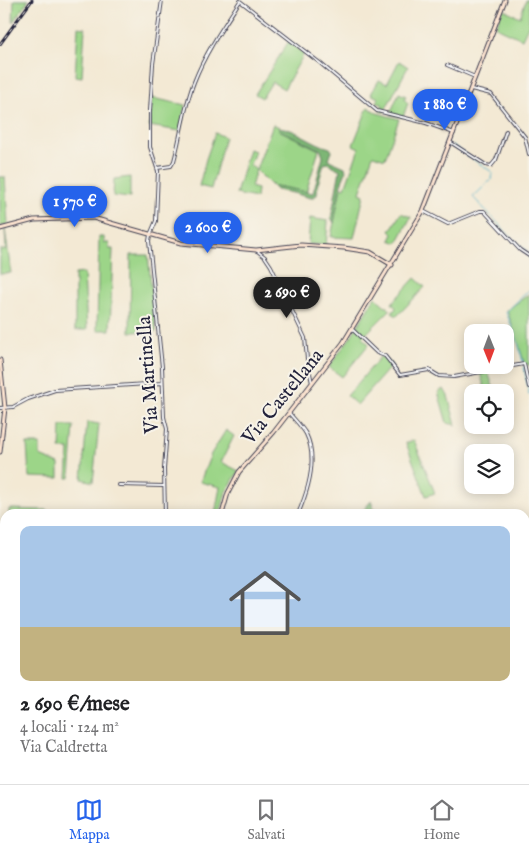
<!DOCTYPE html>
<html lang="it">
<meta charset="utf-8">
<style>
body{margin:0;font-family:"IM FELL English",serif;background:#f2f2f2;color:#202124;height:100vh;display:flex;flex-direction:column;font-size:19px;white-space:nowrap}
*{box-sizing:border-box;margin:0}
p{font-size:16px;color:#757577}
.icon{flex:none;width:28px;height:28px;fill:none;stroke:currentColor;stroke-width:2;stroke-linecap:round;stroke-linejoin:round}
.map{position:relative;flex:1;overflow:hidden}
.details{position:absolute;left:0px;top:509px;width:530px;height:276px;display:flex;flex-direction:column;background:#fff;border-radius:15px 15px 0 0;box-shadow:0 2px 12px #0003}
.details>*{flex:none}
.needle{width:32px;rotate:179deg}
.buttons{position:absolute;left:464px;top:324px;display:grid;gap:10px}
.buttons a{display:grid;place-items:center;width:50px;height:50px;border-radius:10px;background:#fff;box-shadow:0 2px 12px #0003;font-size:25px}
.price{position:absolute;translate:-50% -42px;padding:0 11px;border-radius:18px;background:#2563eb;color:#fff;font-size:16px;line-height:32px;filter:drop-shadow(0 1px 2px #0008)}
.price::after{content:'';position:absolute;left:50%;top:30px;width:15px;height:11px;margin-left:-8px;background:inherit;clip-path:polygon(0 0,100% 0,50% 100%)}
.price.selected{background:#222;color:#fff}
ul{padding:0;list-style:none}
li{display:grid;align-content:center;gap:10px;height:265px;padding:0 20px}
li span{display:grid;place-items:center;height:155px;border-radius:10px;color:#555}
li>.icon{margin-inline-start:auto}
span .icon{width:90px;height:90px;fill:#fffc;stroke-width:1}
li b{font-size:21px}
.tabs{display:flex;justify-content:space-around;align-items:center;height:70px;border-top:1px solid #e0e0e0;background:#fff;font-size:14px;color:#757577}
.tabs a{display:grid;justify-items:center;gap:2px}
.tabs .selected{color:#2563eb}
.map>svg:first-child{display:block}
.green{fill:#9cd588;stroke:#5f7c62}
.forest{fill:#7db674;stroke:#506c58}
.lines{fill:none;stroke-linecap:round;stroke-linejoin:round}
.stream{stroke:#4eb2cd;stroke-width:1}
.street-casing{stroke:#414052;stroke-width:4}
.secondary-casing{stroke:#414052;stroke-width:5}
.street{stroke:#fff;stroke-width:2}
.secondary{stroke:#fde4d0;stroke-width:3}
.rail-casing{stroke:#22223b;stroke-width:3}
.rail{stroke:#f7f3e8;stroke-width:1;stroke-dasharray:4;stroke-linecap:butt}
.labels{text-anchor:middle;stroke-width:4;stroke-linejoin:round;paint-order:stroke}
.street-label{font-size:20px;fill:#22223b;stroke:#f7f3e8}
</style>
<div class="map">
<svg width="529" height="784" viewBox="0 0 529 784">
<rect width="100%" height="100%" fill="#f7f3e8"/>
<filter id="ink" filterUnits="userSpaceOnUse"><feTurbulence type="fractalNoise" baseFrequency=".02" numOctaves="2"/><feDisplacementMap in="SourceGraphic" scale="10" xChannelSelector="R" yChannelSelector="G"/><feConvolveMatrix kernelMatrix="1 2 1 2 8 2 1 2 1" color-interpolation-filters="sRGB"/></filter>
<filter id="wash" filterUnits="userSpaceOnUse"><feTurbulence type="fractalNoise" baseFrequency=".0096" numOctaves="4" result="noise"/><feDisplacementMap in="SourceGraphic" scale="20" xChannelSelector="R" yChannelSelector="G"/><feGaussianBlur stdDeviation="1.12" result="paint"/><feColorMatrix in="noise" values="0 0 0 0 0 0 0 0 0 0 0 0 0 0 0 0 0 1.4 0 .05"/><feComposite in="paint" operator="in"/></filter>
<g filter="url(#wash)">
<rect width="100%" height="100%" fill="#f3e9d4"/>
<path class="green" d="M14,0H29L13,22Z
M526,0H529V24L522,39L496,27L503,9L520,17Z
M78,27L85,28L82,77L75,76Z
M289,41L304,54L284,89L272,82L262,98L255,94Z
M399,61L408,67L384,112L380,111L383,105L377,102L378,98L371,94L379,80L387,84Z
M399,93L406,96L404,99L408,103L403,117L390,114Z
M152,98L186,105L180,131L149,126Z
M368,107L377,113L399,119L385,159L373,155L360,193L364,195L354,238L331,237L341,187L345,188L359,148L353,145Z
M273,124L279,127V130L319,150L306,192L271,185L256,170Z
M215,133L225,137L211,189L199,186L206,159Z
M249,149L255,151L250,165L256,170L251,187L257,189L256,198L236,194Z
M0,177H5L8,224L0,227Z
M130,177V198L113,196L114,179Z
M401,213L411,217L397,243L390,240L393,234L390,231Z
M310,218L328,221L326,245L308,244Z
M5,229L11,273L0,274V250H6Z
M99,237H104V243H109V249H113L110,330H97Z
M131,255H148L156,331L130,332Z
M84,273L87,330H75V274Z
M415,278L425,287L397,316L392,313L396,308L392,303Z
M529,294V365H525L507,310Z
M375,297L390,310L362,338L369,344L342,377L329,367L352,335Z
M381,356L392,365L357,405L347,396Z
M488,372L495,392H486L480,373Z
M444,389L448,396L456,425L447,423L438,392Z
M87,422L99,424L93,482L82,479Z
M61,426H74L70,478H67L69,449H60Z
M226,430L234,436L221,462L239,471L226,492L220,514H215L220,487L200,482L211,454Z
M414,440L435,493L426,496L406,443Z
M27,444H40V456L59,464V478L29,477Z
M9,509L47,510V514H9Z
M525,539L529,552V574L525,576Z
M31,780H134V784H30Z"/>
<path class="forest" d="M279,127C297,129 313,144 330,148L332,151L329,160L345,167L346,172L341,184L334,223L331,218L340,170L328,163L324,164L318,184L317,195L311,198L307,197L293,193L276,190L271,185L313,193L323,157L321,150L279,130Z
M371,501L376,514H360Z"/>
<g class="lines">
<path class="stream" d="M452,145L492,172L491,180L473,197L512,238L529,252V259
M523,363L518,342L506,312L529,290
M524,367L529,395"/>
</g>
</g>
<g filter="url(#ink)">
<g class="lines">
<g class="street-casing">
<path id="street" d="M162,0L153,64L150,111V147L158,171L156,221L150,235L149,241L162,367L164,417L167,429L164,469L165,514
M240,1L320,63L377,111L426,123L454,133
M447,65L475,77
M471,89L491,94L525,137L529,154
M450,142L486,165L491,166L496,160L506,131
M157,168L171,166L174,161C181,135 184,107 194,82C205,53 223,27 240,1
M423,211L448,224L480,211H484L520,250L529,256
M256,250L265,257L271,266L305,338L307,359L312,383
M353,330L377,353L385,356L400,375L429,370L439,376L454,377L524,364L529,387
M0,408L13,407L28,399L55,390L162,383
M289,413C295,420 302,427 306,434C318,458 308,491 298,514
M119,485L164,486
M525,631L529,629
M0,777L5,776
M316,780H319
M285,784L286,781L292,780"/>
</g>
<g class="secondary-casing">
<path id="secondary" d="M0,229L34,220L93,218L181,243L256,250L301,245L344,248L370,252L392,265
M0,360L5,408L0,452
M222,514L228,493L239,472L274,432L343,343L423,211L505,0
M138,780L139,784
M149,780L170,784
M144,784L152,781"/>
</g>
<use href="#street" class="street"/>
<use href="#secondary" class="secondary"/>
<g class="rail-casing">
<path id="rail" d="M0,44L32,0"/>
</g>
<use href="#rail" class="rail"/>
</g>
</g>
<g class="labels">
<g class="street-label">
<text transform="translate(147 375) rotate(-94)" y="7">Via Martinella</text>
<text transform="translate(282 396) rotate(-51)" y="7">Via Castellana</text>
</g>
</g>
</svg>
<div class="buttons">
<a><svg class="needle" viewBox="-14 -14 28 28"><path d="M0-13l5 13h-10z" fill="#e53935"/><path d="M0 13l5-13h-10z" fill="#757577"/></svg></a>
<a><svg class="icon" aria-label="locate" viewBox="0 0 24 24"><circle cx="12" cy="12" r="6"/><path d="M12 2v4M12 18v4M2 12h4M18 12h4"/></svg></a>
<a><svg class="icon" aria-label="layers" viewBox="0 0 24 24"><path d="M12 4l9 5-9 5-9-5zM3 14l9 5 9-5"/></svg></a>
</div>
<b class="price" style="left:445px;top:131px">1 880 €</b>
<b class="price" style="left:75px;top:228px">1 570 €</b>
<b class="price" style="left:208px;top:254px">2 600 €</b>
<b class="price selected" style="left:287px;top:319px">2 690 €</b>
<section class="details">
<ul>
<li><span style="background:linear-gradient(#a9c7e8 65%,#c2b280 0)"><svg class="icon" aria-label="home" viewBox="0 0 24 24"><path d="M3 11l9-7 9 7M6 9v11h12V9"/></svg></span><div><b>2 690 €/mese</b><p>4 locali · 124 m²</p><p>Via Caldretta</p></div></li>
</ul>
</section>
</div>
<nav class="tabs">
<a class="selected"><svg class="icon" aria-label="map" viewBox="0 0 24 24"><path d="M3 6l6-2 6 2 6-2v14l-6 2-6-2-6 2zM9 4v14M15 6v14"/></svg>Mappa</a>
<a><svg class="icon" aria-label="saved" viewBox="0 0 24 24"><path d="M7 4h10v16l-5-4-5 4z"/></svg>Salvati</a>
<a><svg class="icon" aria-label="home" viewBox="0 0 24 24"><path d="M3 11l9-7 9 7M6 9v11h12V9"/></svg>Home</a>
</nav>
